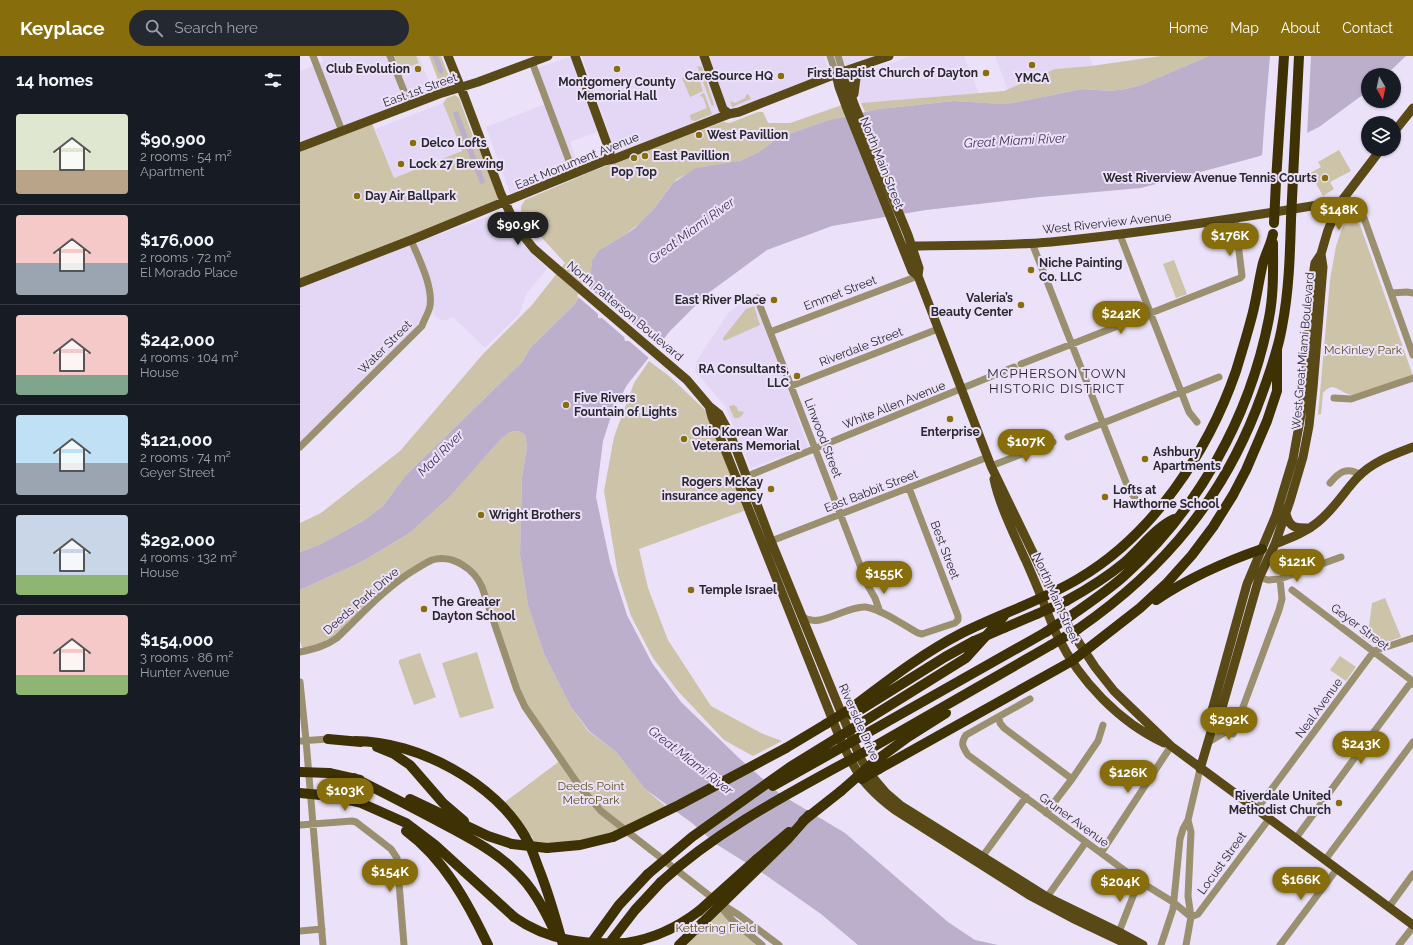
<!DOCTYPE html>
<meta charset="utf-8">
<style>
body{margin:0;font-family:Raleway,sans-serif;background:#242831;color:#f1f3f6;height:100vh;display:flex;flex-direction:column;font-size:15px;white-space:nowrap}
*{box-sizing:border-box;margin:0}
p{font-size:13px;color:#9ea1a6}
.icon{flex:none;width:22px;height:22px;fill:none;stroke:currentColor;stroke-width:2;stroke-linecap:round;stroke-linejoin:round}
.map{position:relative;flex:1;overflow:hidden}
.details{display:flex;flex-direction:column;background:#171b24;width:300px}
.details>*{flex:none}
.needle{width:26px;rotate:171deg}
.fabs{position:absolute;left:1061px;top:12px;display:grid;gap:8px}
.fabs a{display:grid;place-items:center;width:40px;height:40px;border-radius:50%;background:#171b24;box-shadow:0 1px 3px #0004;font-size:20px}
.price{position:absolute;translate:-50% -34px;padding:0 9px;border-radius:14px;background:#876d0b;color:#fff;font-size:13px;line-height:26px;filter:drop-shadow(0 1px 2px #0008)}
.price::after{content:'';position:absolute;left:50%;top:24px;width:12px;height:9px;margin-left:-6px;background:inherit;clip-path:polygon(0 0,100% 0,50% 100%)}
.price.selected{background:#222;color:#fff}
ul{padding:0;list-style:none}
li{display:flex;align-items:center;gap:12px;height:100px;padding:0 16px}
li+li{border-top:1px solid #363941}
li span{display:grid;place-items:center;flex:none;width:112px;height:80px;border-radius:4px;color:#555}
li>.icon{margin-inline-start:auto}
span .icon{width:48px;height:48px;fill:#fffc;stroke-width:1}
li b{font-size:17px}
h2{display:flex;justify-content:space-between;align-items:center;height:48px;padding:0 16px;font-size:17px}
header{display:flex;align-items:center;gap:24px;box-sizing:border-box;height:56px;padding:0 20px;background:#876d0b;color:#fff}
header strong{font-size:19px}
nav{display:flex;gap:22px;margin-inline-start:auto;font-size:14px}
.search{width:280px;height:36px;background:#242831;display:flex;align-items:center;gap:10px;box-sizing:border-box;padding:0 14px;border-radius:22px;color:#9ea1a6;font-size:15px}
main{display:flex;flex:1;min-height:0}
.map>svg:first-child{display:block}
.built{fill:#e3d7f5}
.green{fill:#ccc3a9}
.water{fill:#bbafcc}
.pier{fill:#ebe2f9}
.lines{fill:none;stroke-linecap:round;stroke-linejoin:round}
.canal{stroke:#bbafcc;stroke-width:5.5}
.minor{stroke:#9a9070;stroke-width:7}
.major{stroke:#584916;stroke-width:9}
.highway{stroke:#3e3104;stroke-width:10}
.highway-bridge{stroke:#3e3104;stroke-width:10}
.poi-dot{fill:#876d0b;stroke:#ebe2f9;stroke-width:1.5}
.labels{text-anchor:middle;stroke-width:4;stroke-linejoin:round;paint-order:stroke}
.poi-label{font-size:12px;font-weight:bold;fill:#2a272f;stroke:#ebe2f9;text-anchor:start}
.street-label{font-size:12px;fill:#2a272f;stroke:#ebe2f9}
.park-label{font-size:12px;fill:#61511d;stroke:#ebe2f9}
.water-label{font-size:13px;font-style:italic;fill:#44315a;stroke:#ebe2f9}
.neighbourhood-label{font-size:13px;letter-spacing:1px;fill:#2a272f;stroke:#ebe2f9}
</style>
<header>
<strong>Keyplace</strong>
<div class="search"><svg class="icon" aria-label="search" viewBox="0 0 24 24"><circle cx="10" cy="10" r="6"/><path d="M15 15l6 6"/></svg>Search here</div>
<nav><a>Home</a><a>Map</a><a>About</a><a>Contact</a></nav>
</header>
<main>
<section class="details">
<h2>14 homes<svg class="icon" aria-label="filters" viewBox="0 0 24 24"><path d="M4 7h16M4 17h16"/><circle cx="9" cy="7" r="2"/><circle cx="15" cy="17" r="2"/></svg></h2>
<ul>
<li><span style="background:linear-gradient(#dfe7d0 70%,#b9a48a 0)"><svg class="icon" aria-label="home" viewBox="0 0 24 24"><path d="M3 11l9-7 9 7M6 9v11h12V9"/></svg></span><div><b>$90,900</b><p>2 rooms · 54 m²</p><p>Apartment</p></div></li>
<li><span style="background:linear-gradient(#f6c9c9 60%,#9aa5b1 0)"><svg class="icon" aria-label="home" viewBox="0 0 24 24"><path d="M3 11l9-7 9 7M6 9v11h12V9"/></svg></span><div><b>$176,000</b><p>2 rooms · 72 m²</p><p>El Morado Place</p></div></li>
<li><span style="background:linear-gradient(#f6c9c9 75%,#7fa58c 0)"><svg class="icon" aria-label="home" viewBox="0 0 24 24"><path d="M3 11l9-7 9 7M6 9v11h12V9"/></svg></span><div><b>$242,000</b><p>4 rooms · 104 m²</p><p>House</p></div></li>
<li><span style="background:linear-gradient(#bfe0f5 60%,#9aa5b1 0)"><svg class="icon" aria-label="home" viewBox="0 0 24 24"><path d="M3 11l9-7 9 7M6 9v11h12V9"/></svg></span><div><b>$121,000</b><p>2 rooms · 74 m²</p><p>Geyer Street</p></div></li>
<li><span style="background:linear-gradient(#c9d6e8 75%,#8fb573 0)"><svg class="icon" aria-label="home" viewBox="0 0 24 24"><path d="M3 11l9-7 9 7M6 9v11h12V9"/></svg></span><div><b>$292,000</b><p>4 rooms · 132 m²</p><p>House</p></div></li>
<li><span style="background:linear-gradient(#f6c9c9 75%,#8fb573 0)"><svg class="icon" aria-label="home" viewBox="0 0 24 24"><path d="M3 11l9-7 9 7M6 9v11h12V9"/></svg></span><div><b>$154,000</b><p>3 rooms · 86 m²</p><p>Hunter Avenue</p></div></li>
</ul>
</section>
<div class="map">
<svg width="1113" height="889" viewBox="0 0 1113 889">
<rect width="100%" height="100%" fill="#ebe2f9"/>
<path class="built" d="M21,0H88L105,47L0,88V15L23,6Z
M92,0H119L133,37L110,45Z
M282,0H524L529,15L526,18L316,97Z
M541,0H578L548,9L545,8Z
M610,0H664L679,37L561,47L556,28L563,18Z
M695,0H789L793,10L755,13L708,34Z
M266,2H270L272,5L299,75L270,86L279,111L212,138L210,137L186,71L245,48L232,14Z
M143,47L161,96L94,122L75,73Z
M198,157L206,162L212,173L224,189L247,213L227,237L219,259L185,292L153,261L147,264H142L139,263L134,259L117,188L118,186Z
M111,189L125,226L127,239V250L120,269L0,387V232Z
M454,238L508,391L451,412L425,350L395,315L397,304L429,256Z"/>
<path class="green" d="M94,0H116L119,7L100,14Z
M129,0H141L151,26L149,30L139,33L138,24Z
M861,0H909L841,29L826,33L811,35L782,33L718,46L704,48L654,45L579,53L565,56L561,47L704,35L755,13L791,10Z
M397,10L402,11L414,49L412,50Z
M397,16L403,35L390,41L382,22Z
M404,37L412,58L395,65L391,64L390,59L407,52L403,41L400,40V39Z
M448,38L451,43L432,51L430,45L435,47L445,42L446,39Z
M155,39L159,42L176,89L182,87L205,146L0,227V91L71,65L94,122L162,95L143,47L147,42Z
M542,49L547,60L529,64L486,79L475,84L459,96L440,105L430,108L401,111L377,123L369,132L353,154L343,165L323,180L299,194L292,204L290,223L275,248L230,292L223,305L106,419L83,450L63,465L19,489L0,496V467L21,457L100,395L183,298L232,249L265,207L221,159V150L225,144L295,114L423,66L430,67L458,56H463L468,67H490Z
M1039,94L1051,115L1030,126L1034,133L1023,140L1010,117L1021,111L1018,106Z
M1054,164L1060,169L1112,317V319L1053,339C1040,339 1035,323 1023,337L1021,358L1018,359L1030,224L1036,190L1044,167L1048,165Z
M874,204L887,238L876,242L863,208Z
M454,250L460,269L424,285L423,282L446,253Z
M349,305L369,320L404,353L412,368L444,455L339,493L348,532L368,584L411,650L461,677L482,685L453,700L424,684L377,634L353,602L331,560L318,519L304,435L314,381L334,327Z
M434,349L437,351L438,355L444,356C442,360 439,363 434,362L429,350Z
M219,375L225,379L227,390L222,421L220,498L228,549L244,598L271,651L288,675L316,696L345,733L370,754L288,788L229,791L233,782L201,749L261,704L225,651L174,518L142,503L118,511L37,582L3,596L0,584V534L63,505L108,478L181,405L200,384L210,376Z
M1085,542L1101,581L1077,590L1062,581L1069,570L1072,547Z
M177,596L194,652L160,662L142,607Z
M120,597L136,641L114,649L99,607V604Z
M1040,600L1056,611L1046,625L1030,614Z
M415,844L462,889H380Z"/>
<path class="water" d="M909,0H1106L1086,19H1068V35L1019,71L960,100L841,132L740,141L626,154L532,170L467,194L407,238L370,275L327,329L312,357L303,385L296,441L310,506L327,559L352,607L381,646L440,703L480,738L545,777L648,866L675,884L698,889H558L521,858L467,820L416,788L392,767L345,733L316,696L289,675L271,651L244,598L228,549L220,498L222,421L227,390L225,379L219,375L210,376L200,384L149,441L108,478L63,505L0,534V496L19,489L63,465L83,450L106,419L223,305L230,292L275,248L290,223L292,204L299,194L323,180L335,172L353,154L373,127L396,112L440,105L459,96L475,84L486,79L529,64L579,53L654,45L704,48L718,46L782,33L811,35L826,33L841,29Z"/>
<path class="pier" d="M970,0H1011L1007,80L962,101L965,58Z
M284,227L307,247H311L312,251L334,269H338L339,273L360,291L350,303L329,285H325L324,281L302,262H298V258L277,240Z"/>
<g class="lines">
<path class="canal" d="M135,0L141,15
M156,58L182,125"/>
<path class="minor" d="M13,0L42,75
M90,0L110,50
M530,0L536,18
M538,0L543,16
M232,6L274,118
M1040,147L1054,151L1064,162L1113,299
M820,179L889,356L897,366
M732,187L829,434L835,442
M1091,237L1107,236L1113,237
M457,242L568,530L575,542L580,556
M470,276L618,220
M721,308L940,222L942,220L935,162
M491,330L638,273
M1034,342L1051,343L1113,322
M768,381L919,321
M0,391L122,270C124,264 129,256 130,250C133,230 119,203 111,184
M691,410L753,386
M438,424L714,311
M1030,427C1039,416 1047,410 1061,419
M466,487L688,401
M955,520L968,524L980,523L1041,501
M992,534L1111,624L1113,628
M503,561C520,573 545,550 565,551C580,552 605,570 618,577L622,578L655,567L658,564V560L609,432
M0,596C14,593 26,590 37,582C61,559 83,534 111,516C118,512 125,507 132,504C153,498 174,513 182,531L217,634L225,651L280,731L301,755L415,844L439,859L479,889
M0,626L6,684L23,889
M730,643L666,679C660,688 663,691 668,699L839,825L873,846L891,861
M699,661L700,667L704,672L772,723
M933,678L979,554L982,543L980,523
M0,685L28,683
M907,687L929,674L937,667
M957,753L1074,595L1113,582
M746,757L772,723L798,685L803,669
M0,769L52,765L56,766L91,793L97,802L104,889
M996,782L1067,685L1112,625
M801,797L871,690
M682,801L726,741
M1025,804L1113,686
M747,841L786,786
M420,850L433,865L462,889
M1089,851L1113,818
M891,861L898,858L969,763
M0,875L22,873
M819,876L839,825
M861,889L873,853L880,783L883,773L888,764L900,713
M886,889L891,861L888,840L891,776L888,764
M980,889L1037,813
M1099,889L1113,871"/>
<path class="major" d="M148,0L165,42L201,138L212,161L221,177L234,193L257,213L387,324L409,350L419,358L431,380L471,485L552,683L562,705L569,717L586,737L600,749L747,841L819,876L843,889
M275,0L310,96L308,102L304,105
M404,0L423,53L429,58
M543,16L554,48L608,179L619,212L618,220L691,410L770,573L795,611L814,635L871,690L1113,869
M536,18L539,31L546,50L612,215L618,220
M554,38L556,22L564,10
M1094,76L1113,52
M0,91L139,38L178,26L248,0
M604,193L612,190C659,189 705,190 751,186C843,177 933,163 1024,148L1040,147
M0,227L111,184L304,105L314,103L429,58L439,56L536,18L589,0
M409,350L412,361L541,685C545,693 549,702 554,710C563,728 579,742 595,754L729,839L776,864L829,889
M694,423C699,448 715,481 726,505C733,521 740,537 746,553C750,562 753,572 758,581C780,625 819,666 864,687
M986,458C990,473 996,472 1010,472
M975,488C990,482 1005,477 1018,466C1034,453 1043,437 1057,422C1072,406 1092,399 1113,391
M914,666L911,658L947,528L976,459L993,403L1003,347L1014,213L1015,207L1021,198
M900,713L914,666L920,659L959,522L975,488L990,445L1003,401L1009,370L1013,332L1023,211L1021,198L1023,191L1028,174L1040,147L1081,93"/>
<path class="highway" d="M976,125L984,0
M856,544C889,522 924,506 962,493
M766,545C786,534 807,521 825,506C841,492 855,472 874,463
M772,559C789,547 807,535 823,521C898,454 950,361 969,262C974,237 973,212 973,187
M704,572L737,558
M778,573C866,512 926,439 962,338C970,316 978,294 982,271C989,235 990,199 991,163
M550,653C586,626 621,598 662,577C700,558 741,545 778,523C853,479 908,396 936,315C942,295 948,276 953,256C957,240 959,223 963,207C966,197 971,188 973,178
M552,659L645,601L674,585
M563,666L666,602L704,560
M562,680L746,576
M28,683L61,686
M55,685C117,685 196,727 226,782C232,792 235,803 239,813C249,838 256,863 263,889
M77,691L94,698L110,709L143,747L164,765
M486,692L526,668
M568,694L751,589
M574,706L608,681L646,657
M579,713L772,605L840,552L866,528L892,499L913,471L933,439L946,414L967,365L977,335V292
M29,717L60,724
M54,722C87,738 119,755 151,772C173,784 196,796 214,814C232,830 244,853 254,874
M31,740L61,747L106,767L135,789L214,861
M110,743L188,780L212,788
M503,765L541,735
M106,775C144,803 168,847 188,889
M247,792L280,789L313,781
M457,803L489,776
M326,887C353,883 378,871 399,855
M290,889L319,849L348,818
M308,889L335,854L361,826
M379,889L402,867"/>
<path class="highway-bridge" d="M991,163L999,0
M974,167L976,125
M737,558L766,545
M746,576L772,559
M674,585L704,572
M751,589L778,573
M526,668L550,653
M0,716L29,717
M562,723L579,713
M473,730L562,680
M541,735L574,706
M0,737L31,740
M313,781L379,749L486,692
M212,788L247,792
M348,818L392,781L490,711L563,666
M361,826C421,771 496,734 568,694
M399,855L457,803
M214,861C248,885 286,889 326,887
M402,867L487,784L509,759"/>
</g>
<g class="poi-dot">
<circle cx="732" cy="9" r="4"/>
<circle cx="118" cy="13" r="4"/>
<circle cx="317" cy="13" r="4"/>
<circle cx="686" cy="17" r="4"/>
<circle cx="481" cy="20" r="4"/>
<circle cx="399" cy="79" r="4"/>
<circle cx="113" cy="87" r="4"/>
<circle cx="345" cy="100" r="4"/>
<circle cx="334" cy="102" r="4"/>
<circle cx="101" cy="108" r="4"/>
<circle cx="1025" cy="122" r="4"/>
<circle cx="57" cy="140" r="4"/>
<circle cx="731" cy="214" r="4"/>
<circle cx="474" cy="244" r="4"/>
<circle cx="721" cy="249" r="4"/>
<circle cx="497" cy="320" r="4"/>
<circle cx="266" cy="349" r="4"/>
<circle cx="650" cy="363" r="4"/>
<circle cx="384" cy="383" r="4"/>
<circle cx="845" cy="403" r="4"/>
<circle cx="471" cy="433" r="4"/>
<circle cx="805" cy="441" r="4"/>
<circle cx="181" cy="459" r="4"/>
<circle cx="391" cy="534" r="4"/>
<circle cx="124" cy="553" r="4"/>
<circle cx="1039" cy="747" r="4"/>
</g>
<g class="labels">
<g class="poi-label">
<text x="110" y="17" text-anchor="end">Club Evolution</text>
<text x="678" y="21" text-anchor="end">First Baptist Church of Dayton</text>
<text x="473" y="24" text-anchor="end">CareSource HQ</text>
<text x="732" y="26" text-anchor="middle">YMCA</text>
<text x="317" y="30" text-anchor="middle">Montgomery County<tspan x="317" dy="14">Memorial Hall</tspan></text>
<text x="407" y="83">West Pavillion</text>
<text x="121" y="91">Delco Lofts</text>
<text x="353" y="104">East Pavillion</text>
<text x="109" y="112">Lock 27 Brewing</text>
<text x="334" y="120" text-anchor="middle">Pop Top</text>
<text x="1017" y="126" text-anchor="end">West Riverview Avenue Tennis Courts</text>
<text x="65" y="144">Day Air Ballpark</text>
<text x="739" y="211">Niche Painting<tspan x="739" dy="14">Co. LLC</tspan></text>
<text x="713" y="246" text-anchor="end">Valeria’s<tspan x="713" dy="14">Beauty Center</tspan></text>
<text x="466" y="248" text-anchor="end">East River Place</text>
<text x="489" y="317" text-anchor="end">RA Consultants,<tspan x="489" dy="14">LLC</tspan></text>
<text x="274" y="346">Five Rivers<tspan x="274" dy="14">Fountain of Lights</tspan></text>
<text x="392" y="380">Ohio Korean War<tspan x="392" dy="14">Veterans Memorial</tspan></text>
<text x="650" y="380" text-anchor="middle">Enterprise</text>
<text x="853" y="400">Ashbury<tspan x="853" dy="14">Apartments</tspan></text>
<text x="463" y="430" text-anchor="end">Rogers McKay<tspan x="463" dy="14">insurance agency</tspan></text>
<text x="813" y="438">Lofts at<tspan x="813" dy="14">Hawthorne School</tspan></text>
<text x="189" y="463">Wright Brothers</text>
<text x="399" y="538">Temple Israel</text>
<text x="132" y="550">The Greater<tspan x="132" dy="14">Dayton School</tspan></text>
<text x="1031" y="744" text-anchor="end">Riverdale United<tspan x="1031" dy="14">Methodist Church</tspan></text>
</g>
<g class="street-label">
<text transform="translate(120 34) rotate(-20)" y="4">East 1st Street</text>
<text transform="translate(277 105) rotate(-22)" y="4">East Monument Avenue</text>
<text transform="translate(582 107) rotate(68)" y="4">North Main Street</text>
<text transform="translate(807 167) rotate(-6)" y="4">West Riverview Avenue</text>
<text transform="translate(540 237) rotate(-21)" y="4">Emmet Street</text>
<text transform="translate(325 255) rotate(40)" y="4">North Patterson Boulevard</text>
<text transform="translate(85 291) rotate(-45)" y="4">Water Street</text>
<text transform="translate(561 291) rotate(-21)" y="4">Riverdale Street</text>
<text transform="translate(1003 295) rotate(-85)" y="4">West Great Miami Boulevard</text>
<text transform="translate(594 349) rotate(-22)" y="4">White Allen Avenue</text>
<text transform="translate(523 382) rotate(69)" y="4">Linwood Street</text>
<text transform="translate(571 435) rotate(-21)" y="4">East Babbit Street</text>
<text transform="translate(645 494) rotate(69)" y="4">Best Street</text>
<text transform="translate(756 542) rotate(66)" y="4">North Main Street</text>
<text transform="translate(61 545) rotate(-41)" y="4">Deeds Park Drive</text>
<text transform="translate(1060 571) rotate(37)" y="4">Geyer Street</text>
<text transform="translate(1019 652) rotate(-54)" y="4">Neal Avenue</text>
<text transform="translate(559 666) rotate(66)" y="4">Riverside Drive</text>
<text transform="translate(774 764) rotate(36)" y="4">Gruner Avenue</text>
<text transform="translate(922 807) rotate(-54)" y="4">Locust Street</text>
</g>
<g class="park-label">
<text x="1063" y="298">McKinley Park</text>
<text x="291" y="734">Deeds Point<tspan x="291" dy="14">MetroPark</tspan></text>
<text x="416" y="876">Kettering Field</text>
</g>
<g class="water-label">
<text transform="translate(715 84) rotate(-3)" y="5">Great Miami River</text>
<text transform="translate(391 174) rotate(-36)" y="5">Great Miami River</text>
<text transform="translate(140 397) rotate(-45)" y="5">Mad River</text>
<text transform="translate(391 704) rotate(38)" y="5">Great Miami River</text>
</g>
<g class="neighbourhood-label">
<text x="757" y="322">MCPHERSON TOWN<tspan x="757" dy="15">HISTORIC DISTRICT</tspan></text>
</g>
</g>
</svg>
<div class="fabs">
<a><svg class="needle" viewBox="-14 -14 28 28"><path d="M0-13l5 13h-10z" fill="#e53935"/><path d="M0 13l5-13h-10z" fill="#9ea1a6"/></svg></a>
<a><svg class="icon" aria-label="layers" viewBox="0 0 24 24"><path d="M12 4l9 5-9 5-9-5zM3 14l9 5 9-5"/></svg></a>
</div>
<b class="price" style="left:1039px;top:175px">$148K</b>
<b class="price selected" style="left:218px;top:190px">$90.9K</b>
<b class="price" style="left:930px;top:201px">$176K</b>
<b class="price" style="left:821px;top:279px">$242K</b>
<b class="price" style="left:726px;top:407px">$107K</b>
<b class="price" style="left:997px;top:527px">$121K</b>
<b class="price" style="left:584px;top:539px">$155K</b>
<b class="price" style="left:929px;top:685px">$292K</b>
<b class="price" style="left:1061px;top:709px">$243K</b>
<b class="price" style="left:828px;top:738px">$126K</b>
<b class="price" style="left:45px;top:756px">$103K</b>
<b class="price" style="left:90px;top:837px">$154K</b>
<b class="price" style="left:1001px;top:845px">$166K</b>
<b class="price" style="left:820px;top:847px">$204K</b>
</div>
</main>
